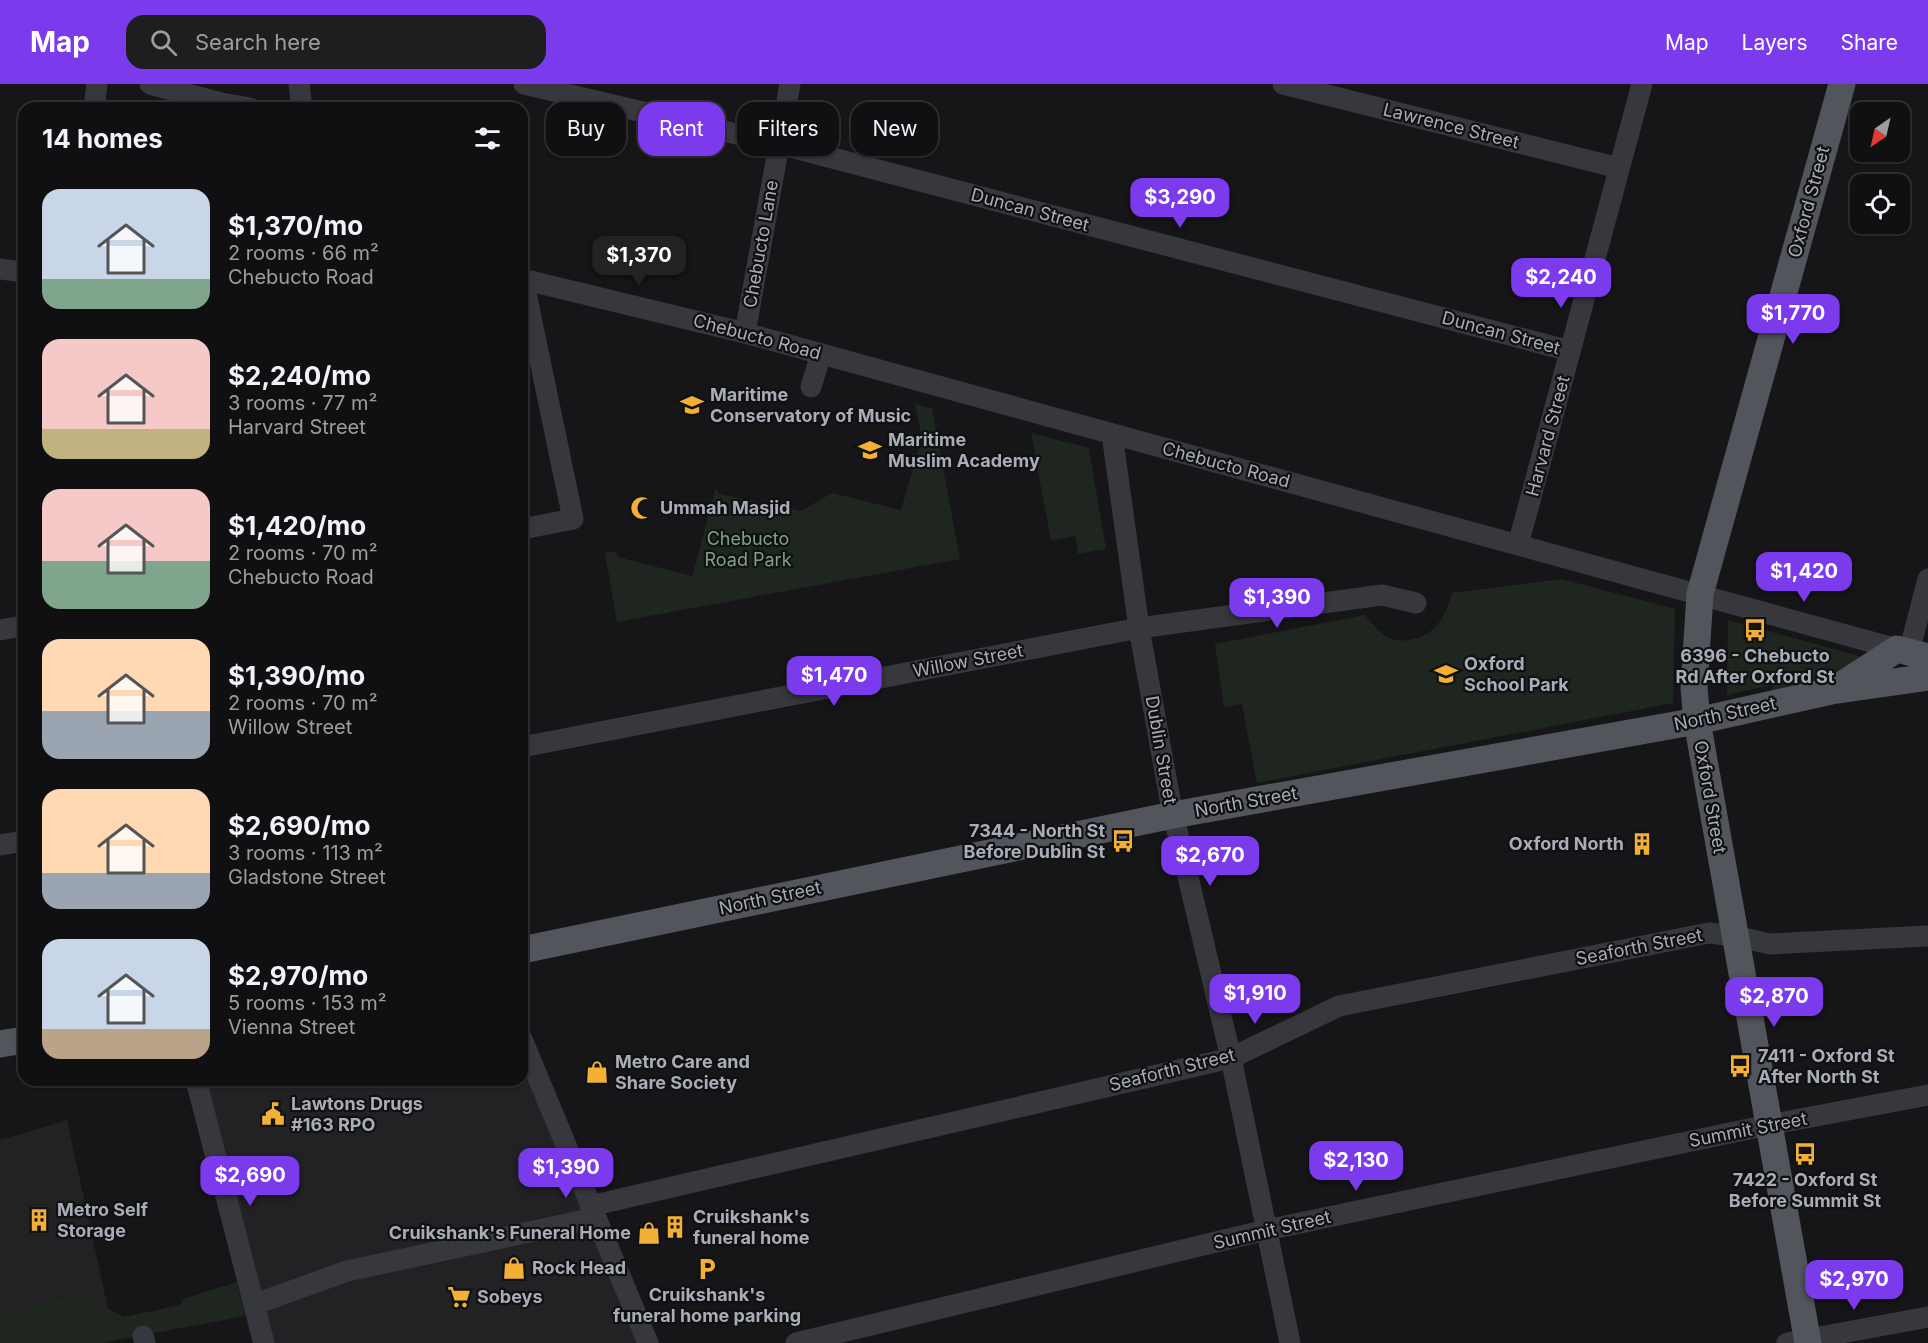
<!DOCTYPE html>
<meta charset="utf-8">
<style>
body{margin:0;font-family:Inter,sans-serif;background:#1e1e20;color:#f1f3f6;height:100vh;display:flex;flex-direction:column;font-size:22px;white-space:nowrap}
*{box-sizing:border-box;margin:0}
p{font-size:20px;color:#9c9d9f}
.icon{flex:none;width:33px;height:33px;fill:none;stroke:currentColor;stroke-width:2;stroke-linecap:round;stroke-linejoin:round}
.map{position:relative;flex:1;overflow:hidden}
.sheet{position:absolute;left:18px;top:18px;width:510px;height:984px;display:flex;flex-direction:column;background:#101012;border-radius:18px;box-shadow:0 2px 4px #0004,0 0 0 2px #303032}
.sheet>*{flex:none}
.top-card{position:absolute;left:546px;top:18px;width:570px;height:54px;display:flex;gap:12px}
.needle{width:39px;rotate:214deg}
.controls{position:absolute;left:1850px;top:18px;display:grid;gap:12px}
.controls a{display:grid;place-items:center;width:60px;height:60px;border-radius:12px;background:#101012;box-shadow:0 2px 4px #0004,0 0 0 2px #303032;font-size:30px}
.price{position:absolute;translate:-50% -51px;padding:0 14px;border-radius:12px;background:#7c3aed;color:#fff;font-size:20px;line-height:39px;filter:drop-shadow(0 2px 3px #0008)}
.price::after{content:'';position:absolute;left:50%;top:36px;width:18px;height:14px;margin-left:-9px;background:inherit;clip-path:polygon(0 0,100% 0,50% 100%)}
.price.active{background:#222;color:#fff}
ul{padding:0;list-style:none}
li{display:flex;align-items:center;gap:18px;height:150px;padding:0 24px}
li span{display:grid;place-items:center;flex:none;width:168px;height:120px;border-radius:18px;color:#555}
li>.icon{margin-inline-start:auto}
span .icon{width:72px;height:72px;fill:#fffc;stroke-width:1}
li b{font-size:26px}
h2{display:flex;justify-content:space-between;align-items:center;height:72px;padding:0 24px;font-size:26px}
.chip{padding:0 21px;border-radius:18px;background:#101012;box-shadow:0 2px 4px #0004,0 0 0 2px #303032;font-size:21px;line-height:54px}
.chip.active{background:#7c3aed;color:#fff}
header{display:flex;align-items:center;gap:36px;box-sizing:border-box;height:84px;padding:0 30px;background:#7c3aed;color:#fff}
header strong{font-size:28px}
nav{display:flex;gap:33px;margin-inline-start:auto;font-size:21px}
.search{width:420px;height:54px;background:#1e1e20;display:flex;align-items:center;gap:15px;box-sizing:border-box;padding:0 21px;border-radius:18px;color:#9c9d9f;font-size:22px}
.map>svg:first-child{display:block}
.built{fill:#222225}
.green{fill:#1e261f}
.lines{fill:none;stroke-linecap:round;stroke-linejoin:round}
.minor{stroke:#37383d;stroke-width:21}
.major{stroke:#53555c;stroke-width:27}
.labels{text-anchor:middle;stroke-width:4.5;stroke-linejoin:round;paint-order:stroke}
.street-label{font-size:18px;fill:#a8adb8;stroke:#111113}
.poi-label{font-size:18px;font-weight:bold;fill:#a8adb8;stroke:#111113;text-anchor:start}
.park-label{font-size:18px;fill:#7fa381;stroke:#111113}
</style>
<header>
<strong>Map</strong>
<div class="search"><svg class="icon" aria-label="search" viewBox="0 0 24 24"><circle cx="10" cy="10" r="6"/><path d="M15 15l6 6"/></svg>Search here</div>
<nav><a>Map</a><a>Layers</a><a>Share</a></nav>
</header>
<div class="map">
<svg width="1928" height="1259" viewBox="0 0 1928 1259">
<rect width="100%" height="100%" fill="#161618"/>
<path class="built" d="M522,977L645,1259H252L187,996H522Z
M67,1036L108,1225L79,1209L0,1228V1056Z"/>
<path class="green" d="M915,320L932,324L960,475L617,538L605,469L616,467L618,473L692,492L716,404L719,410L801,427L832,409L901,426L922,354Z
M1031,349L1089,364L1106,465L1078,470L1075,452L1051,457Z
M1562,495L1675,525L1673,619L1257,699L1242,620L1224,623L1215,560L1365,531C1372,540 1380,549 1390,554C1405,561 1428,553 1438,540C1445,531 1449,520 1452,509Z
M1728,536L1866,574L1829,596L1774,608L1772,601L1727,611Z
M237,1198L245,1232L102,1259H0V1228L79,1209L124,1233L180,1221L183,1215Z"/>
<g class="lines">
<path class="minor" d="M150,0L221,19L250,24
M299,0L302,24
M524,0L779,60L1570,267
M1283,0L1619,84
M94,24L97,0
M0,185L24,188
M522,195L745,249L1897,565
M733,246L745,249L790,0
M811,303L821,270
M1112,350L1139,544L1171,721L1231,974L1290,1259
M522,445L573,435L523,195
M1518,461L1642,0
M0,546L24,542
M1909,568L1928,495
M522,663L1139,544L1382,511L1416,519
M0,761L24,757
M522,955L648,1259
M196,996L264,1259
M590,1122L1231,974L1339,922L1709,849L1735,852L1770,860L1928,852
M255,1220L347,1187L595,1134
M143,1252L145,1259
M796,1259L1266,1146L1768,1041L1928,1011
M1787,1259L1928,1233"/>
<path class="major" d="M1840,602L1897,565L1928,573
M522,866L1173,731L1697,637L1831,607L1928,593
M0,960L24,956
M1808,1259L1697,637L1694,604L1700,510L1842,0"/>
</g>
<defs>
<g id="school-bare" transform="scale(1.8)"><path d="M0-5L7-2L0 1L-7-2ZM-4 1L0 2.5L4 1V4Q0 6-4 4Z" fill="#f2b134" stroke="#111113" stroke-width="2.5" paint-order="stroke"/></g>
<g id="mosque-bare" transform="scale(1.8)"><path d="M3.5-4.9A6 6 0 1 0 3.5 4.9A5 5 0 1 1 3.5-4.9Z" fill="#f2b134" stroke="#111113" stroke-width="2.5" paint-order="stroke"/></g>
<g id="bus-bare" transform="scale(1.8)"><path d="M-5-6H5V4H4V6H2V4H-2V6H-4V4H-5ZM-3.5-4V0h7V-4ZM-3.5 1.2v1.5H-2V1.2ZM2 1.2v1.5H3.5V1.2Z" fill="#f2b134" stroke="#111113" stroke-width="2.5" paint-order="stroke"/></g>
<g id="building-bare" transform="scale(1.8)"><path d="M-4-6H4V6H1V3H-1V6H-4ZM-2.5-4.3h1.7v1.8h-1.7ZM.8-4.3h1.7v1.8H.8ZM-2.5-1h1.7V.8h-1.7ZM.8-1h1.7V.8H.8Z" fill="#f2b134" stroke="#111113" stroke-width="2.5" paint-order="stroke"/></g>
<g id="shop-bare" transform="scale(1.8)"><path d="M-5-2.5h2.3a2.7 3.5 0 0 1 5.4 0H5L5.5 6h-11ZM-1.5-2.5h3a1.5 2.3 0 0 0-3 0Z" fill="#f2b134" stroke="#111113" stroke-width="2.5" paint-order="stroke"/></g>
<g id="civic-bare" transform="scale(1.8)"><path d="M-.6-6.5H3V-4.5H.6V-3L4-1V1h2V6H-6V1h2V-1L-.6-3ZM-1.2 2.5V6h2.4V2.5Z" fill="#f2b134" stroke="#111113" stroke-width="2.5" paint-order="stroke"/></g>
<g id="parking-bare" transform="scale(1.8)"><path d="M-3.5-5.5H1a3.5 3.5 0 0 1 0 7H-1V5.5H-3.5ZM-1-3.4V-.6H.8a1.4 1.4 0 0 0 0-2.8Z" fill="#f2b134" stroke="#111113" stroke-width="2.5" paint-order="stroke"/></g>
<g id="supermarket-bare" transform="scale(1.8)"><path d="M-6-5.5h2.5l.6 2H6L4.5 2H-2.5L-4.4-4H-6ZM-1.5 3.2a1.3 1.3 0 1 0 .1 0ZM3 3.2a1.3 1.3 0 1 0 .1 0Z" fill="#f2b134" stroke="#111113" stroke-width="2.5" paint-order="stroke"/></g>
</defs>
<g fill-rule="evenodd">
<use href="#school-bare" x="692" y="321"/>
<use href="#school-bare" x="870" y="366"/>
<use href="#mosque-bare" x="642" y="424"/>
<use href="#bus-bare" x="1755" y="546"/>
<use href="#school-bare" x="1446" y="590"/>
<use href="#bus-bare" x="1123" y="757"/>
<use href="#building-bare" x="1642" y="760"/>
<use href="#bus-bare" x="1740" y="982"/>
<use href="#shop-bare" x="597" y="988"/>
<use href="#civic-bare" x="273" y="1030"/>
<use href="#bus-bare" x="1805" y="1070"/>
<use href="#building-bare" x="39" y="1136"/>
<use href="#building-bare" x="675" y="1143"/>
<use href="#shop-bare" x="649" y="1149"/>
<use href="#shop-bare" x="514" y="1184"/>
<use href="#parking-bare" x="707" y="1185"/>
<use href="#supermarket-bare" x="459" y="1213"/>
</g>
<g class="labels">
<g class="street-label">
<text transform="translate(1451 42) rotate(14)" y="6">Lawrence Street</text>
<text transform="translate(1809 118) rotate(-75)" y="6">Oxford Street</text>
<text transform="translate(1030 126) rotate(15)" y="6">Duncan Street</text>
<text transform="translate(761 160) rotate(-80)" y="6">Chebucto Lane</text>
<text transform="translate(1501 249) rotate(15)" y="6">Duncan Street</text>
<text transform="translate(757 253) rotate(15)" y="6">Chebucto Road</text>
<text transform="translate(1548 352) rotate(-75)" y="6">Harvard Street</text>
<text transform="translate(1226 381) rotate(15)" y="6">Chebucto Road</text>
<text transform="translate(968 577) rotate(-11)" y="6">Willow Street</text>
<text transform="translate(1725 630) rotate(-12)" y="6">North Street</text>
<text transform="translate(1161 666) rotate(80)" y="6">Dublin Street</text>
<text transform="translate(1710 713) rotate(80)" y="6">Oxford Street</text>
<text transform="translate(1246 718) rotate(-10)" y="6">North Street</text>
<text transform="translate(770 814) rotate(-12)" y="6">North Street</text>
<text transform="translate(1639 863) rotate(-11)" y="6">Seaforth Street</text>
<text transform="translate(1172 986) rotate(-14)" y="6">Seaforth Street</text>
<text transform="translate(1748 1046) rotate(-11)" y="6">Summit Street</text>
<text transform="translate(1272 1146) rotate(-13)" y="6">Summit Street</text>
</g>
<g class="poi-label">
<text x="710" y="317">Maritime<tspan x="710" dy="21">Conservatory of Music</tspan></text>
<text x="888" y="362">Maritime<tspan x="888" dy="21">Muslim Academy</tspan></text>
<text x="660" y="430">Ummah Masjid</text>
<text x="1755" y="578" text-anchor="middle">6396 - Chebucto<tspan x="1755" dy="21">Rd After Oxford St</tspan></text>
<text x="1464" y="586">Oxford<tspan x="1464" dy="21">School Park</tspan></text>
<text x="1105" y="753" text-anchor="end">7344 - North St<tspan x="1105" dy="21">Before Dublin St</tspan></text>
<text x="1624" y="766" text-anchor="end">Oxford North</text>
<text x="1758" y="978">7411 - Oxford St<tspan x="1758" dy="21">After North St</tspan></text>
<text x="615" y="984">Metro Care and<tspan x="615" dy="21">Share Society</tspan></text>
<text x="291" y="1026">Lawtons Drugs<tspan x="291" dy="21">#163 RPO</tspan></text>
<text x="1805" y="1102" text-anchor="middle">7422 - Oxford St<tspan x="1805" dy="21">Before Summit St</tspan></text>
<text x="57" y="1132">Metro Self<tspan x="57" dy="21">Storage</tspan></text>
<text x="693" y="1139">Cruikshank's<tspan x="693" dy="21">funeral home</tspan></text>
<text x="631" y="1155" text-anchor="end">Cruikshank's Funeral Home</text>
<text x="532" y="1190">Rock Head</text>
<text x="707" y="1217" text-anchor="middle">Cruikshank's<tspan x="707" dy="21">funeral home parking</tspan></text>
<text x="477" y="1219">Sobeys</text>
</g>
<g class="park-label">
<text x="748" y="461">Chebucto<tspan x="748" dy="21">Road Park</tspan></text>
</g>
</g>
</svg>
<div class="controls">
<a><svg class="needle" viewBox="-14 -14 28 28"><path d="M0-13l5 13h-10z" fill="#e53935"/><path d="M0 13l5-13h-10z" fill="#9c9d9f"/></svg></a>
<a><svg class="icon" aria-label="locate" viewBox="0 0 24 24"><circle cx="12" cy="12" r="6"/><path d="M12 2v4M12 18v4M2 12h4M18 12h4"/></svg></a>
</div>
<b class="price" style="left:1180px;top:145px">$3,290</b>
<b class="price active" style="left:639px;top:203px">$1,370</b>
<b class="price" style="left:1561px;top:225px">$2,240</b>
<b class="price" style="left:1793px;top:261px">$1,770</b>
<b class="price" style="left:1804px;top:519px">$1,420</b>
<b class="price" style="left:1277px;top:545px">$1,390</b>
<b class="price" style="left:834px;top:623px">$1,470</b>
<b class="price" style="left:1210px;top:803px">$2,670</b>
<b class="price" style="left:1255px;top:941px">$1,910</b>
<b class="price" style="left:1774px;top:944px">$2,870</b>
<b class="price" style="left:1356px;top:1108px">$2,130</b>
<b class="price" style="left:566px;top:1115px">$1,390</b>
<b class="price" style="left:250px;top:1123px">$2,690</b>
<b class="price" style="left:1854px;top:1227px">$2,970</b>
<div class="top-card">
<a class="chip">Buy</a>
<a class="chip active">Rent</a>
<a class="chip">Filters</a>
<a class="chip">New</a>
</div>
<section class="sheet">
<h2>14 homes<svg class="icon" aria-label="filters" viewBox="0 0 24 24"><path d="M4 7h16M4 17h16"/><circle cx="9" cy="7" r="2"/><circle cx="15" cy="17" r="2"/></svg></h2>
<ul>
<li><span style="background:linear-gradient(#c9d6e8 75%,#7fa58c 0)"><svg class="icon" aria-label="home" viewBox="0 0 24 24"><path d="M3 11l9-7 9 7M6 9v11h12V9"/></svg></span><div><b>$1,370/mo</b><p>2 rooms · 66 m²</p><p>Chebucto Road</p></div></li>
<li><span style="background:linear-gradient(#f6c9c9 75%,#c2b280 0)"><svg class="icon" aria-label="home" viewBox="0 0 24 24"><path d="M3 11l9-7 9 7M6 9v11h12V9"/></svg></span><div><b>$2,240/mo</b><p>3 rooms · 77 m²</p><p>Harvard Street</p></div></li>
<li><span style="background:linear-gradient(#f6c9c9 60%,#7fa58c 0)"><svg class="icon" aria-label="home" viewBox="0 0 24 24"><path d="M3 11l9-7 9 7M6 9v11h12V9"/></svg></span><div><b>$1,420/mo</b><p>2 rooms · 70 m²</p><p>Chebucto Road</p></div></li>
<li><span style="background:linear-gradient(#ffd9b3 60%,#9aa5b1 0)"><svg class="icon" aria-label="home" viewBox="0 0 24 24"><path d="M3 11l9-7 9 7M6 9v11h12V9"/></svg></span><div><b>$1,390/mo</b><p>2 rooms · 70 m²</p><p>Willow Street</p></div></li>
<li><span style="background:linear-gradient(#ffd9b3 70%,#9aa5b1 0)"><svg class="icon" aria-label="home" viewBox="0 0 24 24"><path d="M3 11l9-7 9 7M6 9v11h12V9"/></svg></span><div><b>$2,690/mo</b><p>3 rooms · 113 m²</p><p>Gladstone Street</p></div></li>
<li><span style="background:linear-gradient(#c9d6e8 75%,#b9a48a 0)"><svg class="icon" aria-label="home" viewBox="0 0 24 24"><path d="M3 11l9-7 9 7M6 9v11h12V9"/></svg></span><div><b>$2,970/mo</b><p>5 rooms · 153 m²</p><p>Vienna Street</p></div></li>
</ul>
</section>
</div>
